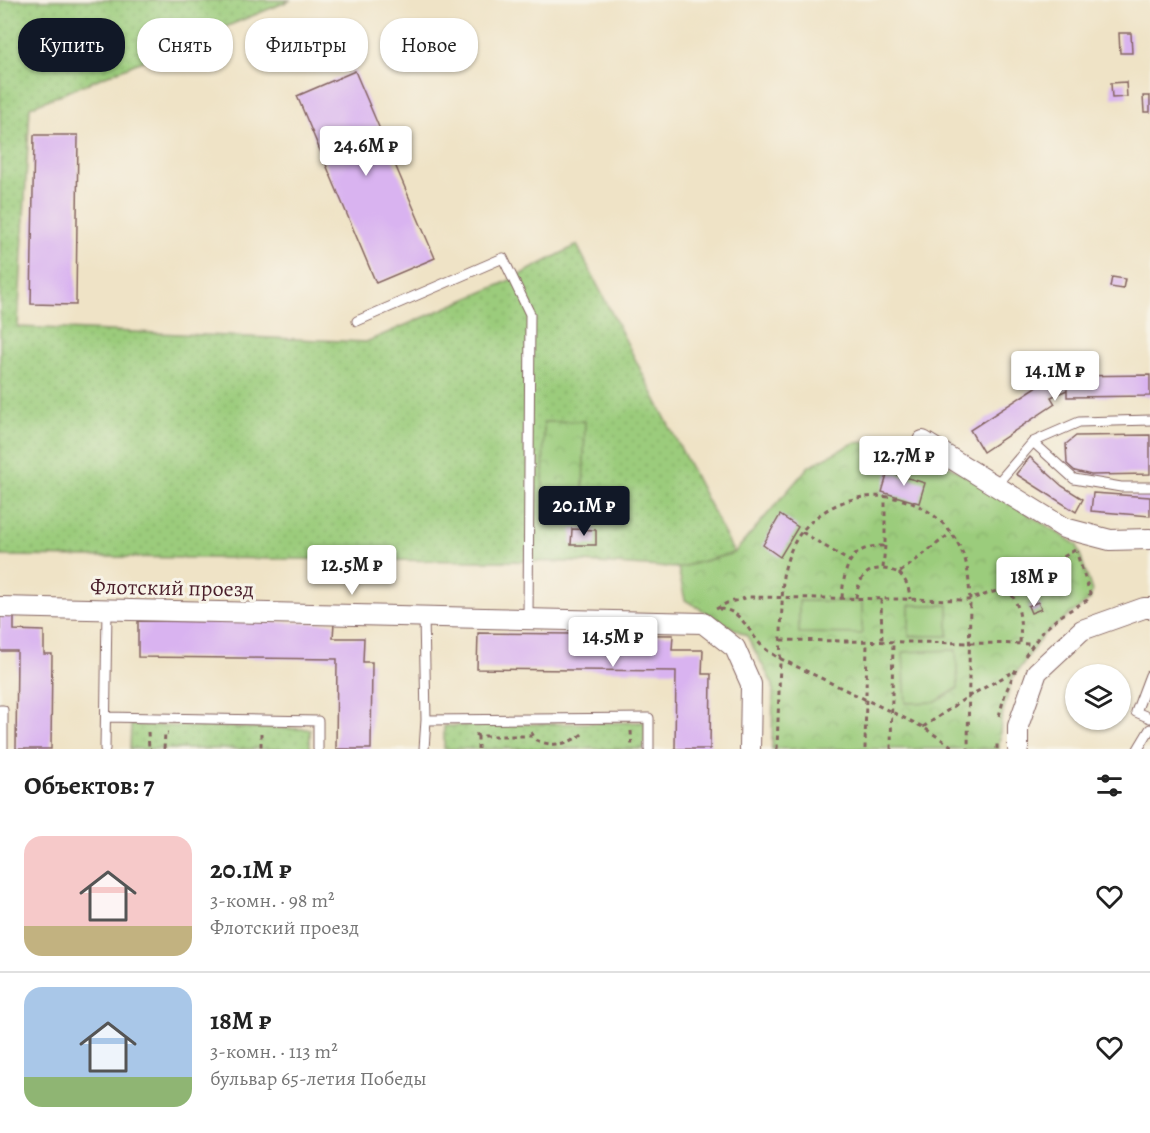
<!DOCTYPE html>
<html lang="ru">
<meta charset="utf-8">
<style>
body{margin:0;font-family:Alegreya,serif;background:#f2f2f2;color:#222;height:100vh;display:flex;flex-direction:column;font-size:22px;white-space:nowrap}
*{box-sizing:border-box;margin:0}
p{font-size:20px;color:#767676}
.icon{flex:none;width:33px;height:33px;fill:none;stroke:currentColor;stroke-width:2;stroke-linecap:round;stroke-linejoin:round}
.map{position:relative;height:749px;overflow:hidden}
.details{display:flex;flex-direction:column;background:#fff;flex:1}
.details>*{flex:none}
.guide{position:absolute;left:18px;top:18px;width:600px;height:54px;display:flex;gap:12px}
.controls{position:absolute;left:1065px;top:664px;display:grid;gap:12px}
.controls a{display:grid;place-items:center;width:66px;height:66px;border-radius:50%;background:#fff;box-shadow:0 2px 4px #0004;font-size:30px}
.price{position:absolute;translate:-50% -51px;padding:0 14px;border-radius:6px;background:#fff;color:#222;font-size:20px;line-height:39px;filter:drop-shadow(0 2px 3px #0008)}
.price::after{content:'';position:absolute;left:50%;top:36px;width:18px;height:14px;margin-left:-9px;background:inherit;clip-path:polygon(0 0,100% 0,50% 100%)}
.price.current{background:#111827;color:#fff}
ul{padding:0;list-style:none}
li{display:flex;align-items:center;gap:18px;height:150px;padding:0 24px}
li+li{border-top:2px solid #e0e0e0}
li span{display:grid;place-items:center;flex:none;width:168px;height:120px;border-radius:18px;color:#555}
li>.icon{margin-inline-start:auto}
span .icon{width:72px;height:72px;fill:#fffc;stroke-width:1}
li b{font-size:26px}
h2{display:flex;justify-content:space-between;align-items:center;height:72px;padding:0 24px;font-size:26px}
.tag{padding:0 21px;border-radius:24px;background:#fff;box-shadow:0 2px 4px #0004;font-size:21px;line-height:54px}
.tag.current{background:#111827;color:#fff}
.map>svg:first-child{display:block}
.grass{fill:url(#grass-dots);stroke:#727654;stroke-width:1.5}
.park{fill:url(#park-crowns);stroke:#727654;stroke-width:1.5}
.pitch{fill:#9bcc7c;stroke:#727654;stroke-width:1.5}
.building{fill:#d9b3f0}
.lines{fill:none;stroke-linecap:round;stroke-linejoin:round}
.lane-casing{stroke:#846461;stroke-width:11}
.street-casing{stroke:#846461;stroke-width:22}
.path{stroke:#846461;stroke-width:3;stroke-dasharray:4.5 4.5;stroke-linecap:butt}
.lane{stroke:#fff;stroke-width:9}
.street{stroke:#fff;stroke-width:20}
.labels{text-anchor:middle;stroke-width:6;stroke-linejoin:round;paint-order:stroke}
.street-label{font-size:22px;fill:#4a1f2b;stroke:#f7f3e8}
</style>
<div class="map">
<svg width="1150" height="749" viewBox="0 0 1150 749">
<defs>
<pattern id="grass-dots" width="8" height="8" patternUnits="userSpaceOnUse" patternTransform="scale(1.5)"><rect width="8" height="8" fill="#9bcc7c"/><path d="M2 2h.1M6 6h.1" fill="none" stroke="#87af6b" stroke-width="1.8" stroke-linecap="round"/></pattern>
<pattern id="park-crowns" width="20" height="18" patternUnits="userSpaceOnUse" patternTransform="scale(1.5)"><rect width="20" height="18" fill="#9bcc7c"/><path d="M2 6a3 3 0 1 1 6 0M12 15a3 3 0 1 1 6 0" fill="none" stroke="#87af6b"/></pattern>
</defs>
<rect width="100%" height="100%" fill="#f7f3e8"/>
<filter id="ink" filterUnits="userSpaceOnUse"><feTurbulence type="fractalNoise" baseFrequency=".0167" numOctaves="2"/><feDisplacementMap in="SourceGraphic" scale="12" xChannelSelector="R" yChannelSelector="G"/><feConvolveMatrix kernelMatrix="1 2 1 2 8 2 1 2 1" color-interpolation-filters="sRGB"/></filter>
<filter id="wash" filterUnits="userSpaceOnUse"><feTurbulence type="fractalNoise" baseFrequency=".008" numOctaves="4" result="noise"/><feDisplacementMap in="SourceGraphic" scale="24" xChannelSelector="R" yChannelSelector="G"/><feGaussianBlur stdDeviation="1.35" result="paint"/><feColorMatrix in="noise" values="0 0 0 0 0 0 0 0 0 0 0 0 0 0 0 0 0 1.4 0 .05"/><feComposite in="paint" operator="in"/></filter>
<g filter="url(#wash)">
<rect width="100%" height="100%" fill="#efe3c6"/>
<path class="grass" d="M0,0H291L30,107L18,327L366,342L506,282L577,245L734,553L678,568L581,562L0,556Z
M645,722L644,749H444V726Z
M131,725L310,729V749H130Z"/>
<path class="park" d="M585,421L583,493L543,492L544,422Z
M903,439L992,491L1077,545L1092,591L1090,600L1044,634L1012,679L1001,720L999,749H772L773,685L747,636L685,600L678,568L734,553L809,466L854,443Z"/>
<path class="pitch" d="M799,601L862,602V634L799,633Z
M909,605H948V636H909Z
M956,650L958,688L936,702L906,703L903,652Z"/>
<g id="blocks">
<path class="building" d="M1119,33H1131L1132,53H1120Z
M355,71L435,258L376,283L297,96Z
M1126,82L1127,97L1112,98L1111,83Z
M1143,96H1150V112H1144Z
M34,135H78L76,305L31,304Z
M1112,277L1125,279L1123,289L1110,287Z
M1065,371L1067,376L1150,375V396L1067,397V390L1051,397L1055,404L983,452L970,430L1041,384L1040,382Z
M1150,435V474L1091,475L1075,471L1067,464L1066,444L1076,436Z
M1030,457L1062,486L1083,499L1076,512L1016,474Z
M888,472L925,483L919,503L882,492Z
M1093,493L1150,497V516L1091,511Z
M780,515L798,527L780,557L763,545Z
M572,529L596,530V545H571Z
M1038,602L1041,609L1031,613L1028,606Z
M0,615L14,616V630L44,631V654H52L51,749H16L17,651H0Z
M138,621L334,623L333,638H364L363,662H372L371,749H336L337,659L138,657Z
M478,633L673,635L672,650H703L702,674H711L710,749H675L676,671L477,669Z"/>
</g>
</g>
<g filter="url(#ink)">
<use href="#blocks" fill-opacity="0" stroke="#846461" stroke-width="1.5"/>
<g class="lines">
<g class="lane-casing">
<path id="lane" d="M357,321L503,258L530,314L528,619
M1033,442L1074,479L1121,487H1150
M996,485L1033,442L1079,422L1150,420
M424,617L426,720L649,718V749
M1150,675L1136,712L1150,718
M0,710H3V749
M106,717L318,721V749
M105,749L107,609
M424,749L426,720
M1138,749L1150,729"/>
</g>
<g class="street-casing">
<path id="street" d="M923,441L1064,528L1110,540L1150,539
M0,607L703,623L735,648L751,684L750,749
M1018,749V726L1037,672L1082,630L1144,608H1150"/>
</g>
<path class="path" d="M802,532L849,561
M883,568L885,546
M899,573C907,581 909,588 910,599
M1006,588C1022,604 1021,623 1020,644
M842,598C844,568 849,545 885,546V496
M856,598C859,571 874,563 899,573L951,533
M881,599L882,642
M716,609L727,603L749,597L968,600L1016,585L1075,550
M719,609C741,609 748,631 761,645C767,651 774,655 781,659L923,727L956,749
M781,640L1033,644
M1025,656L1042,632L1059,617L1087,600L1090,593L1076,551
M999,716L1005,694L1017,667
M923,727L969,696L1013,672
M631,731L632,749
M148,732L149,749H151
M531,732L536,740C554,748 570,744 585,732
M261,733V749
M475,734L478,736H532
M478,736V749
M164,749L165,733H168
M777,749L783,576C787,559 792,543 803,530C851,475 940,489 965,559C969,572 969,586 970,600L968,749
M865,749L867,642
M891,749L893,642
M997,749V741"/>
<use href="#lane" class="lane"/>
<use href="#street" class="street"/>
</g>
</g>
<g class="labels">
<g class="street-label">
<text transform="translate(172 587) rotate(1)" y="8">Флотский проезд</text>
</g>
</g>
</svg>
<div class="controls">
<a><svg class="icon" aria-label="layers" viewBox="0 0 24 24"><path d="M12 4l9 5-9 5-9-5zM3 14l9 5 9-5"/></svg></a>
</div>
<b class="price" style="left:366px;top:177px">24.6M ₽</b>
<b class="price" style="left:1055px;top:402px">14.1M ₽</b>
<b class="price" style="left:904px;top:487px">12.7M ₽</b>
<b class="price current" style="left:584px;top:537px">20.1M ₽</b>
<b class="price" style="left:352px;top:596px">12.5M ₽</b>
<b class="price" style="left:1034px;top:608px">18M ₽</b>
<b class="price" style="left:613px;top:668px">14.5M ₽</b>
<div class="guide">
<a class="tag current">Купить</a>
<a class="tag">Снять</a>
<a class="tag">Фильтры</a>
<a class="tag">Новое</a>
</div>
</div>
<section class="details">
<h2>Объектов: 7<svg class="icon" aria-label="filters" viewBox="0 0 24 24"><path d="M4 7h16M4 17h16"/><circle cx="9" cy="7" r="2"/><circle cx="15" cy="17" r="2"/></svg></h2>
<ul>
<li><span style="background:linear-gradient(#f6c9c9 75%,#c2b280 0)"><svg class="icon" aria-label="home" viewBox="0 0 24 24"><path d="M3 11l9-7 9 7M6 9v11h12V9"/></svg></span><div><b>20.1M ₽</b><p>3-комн. · 98 m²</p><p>Флотский проезд</p></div><svg class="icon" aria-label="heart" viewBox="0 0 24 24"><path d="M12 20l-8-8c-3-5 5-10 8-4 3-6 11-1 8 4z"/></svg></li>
<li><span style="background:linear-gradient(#a9c7e8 75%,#8fb573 0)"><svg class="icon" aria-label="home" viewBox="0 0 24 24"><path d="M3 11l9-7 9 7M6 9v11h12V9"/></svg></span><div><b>18M ₽</b><p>3-комн. · 113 m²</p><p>бульвар 65-летия Победы</p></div><svg class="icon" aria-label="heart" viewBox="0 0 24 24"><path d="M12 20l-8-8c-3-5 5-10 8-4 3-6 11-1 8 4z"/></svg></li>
</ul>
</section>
